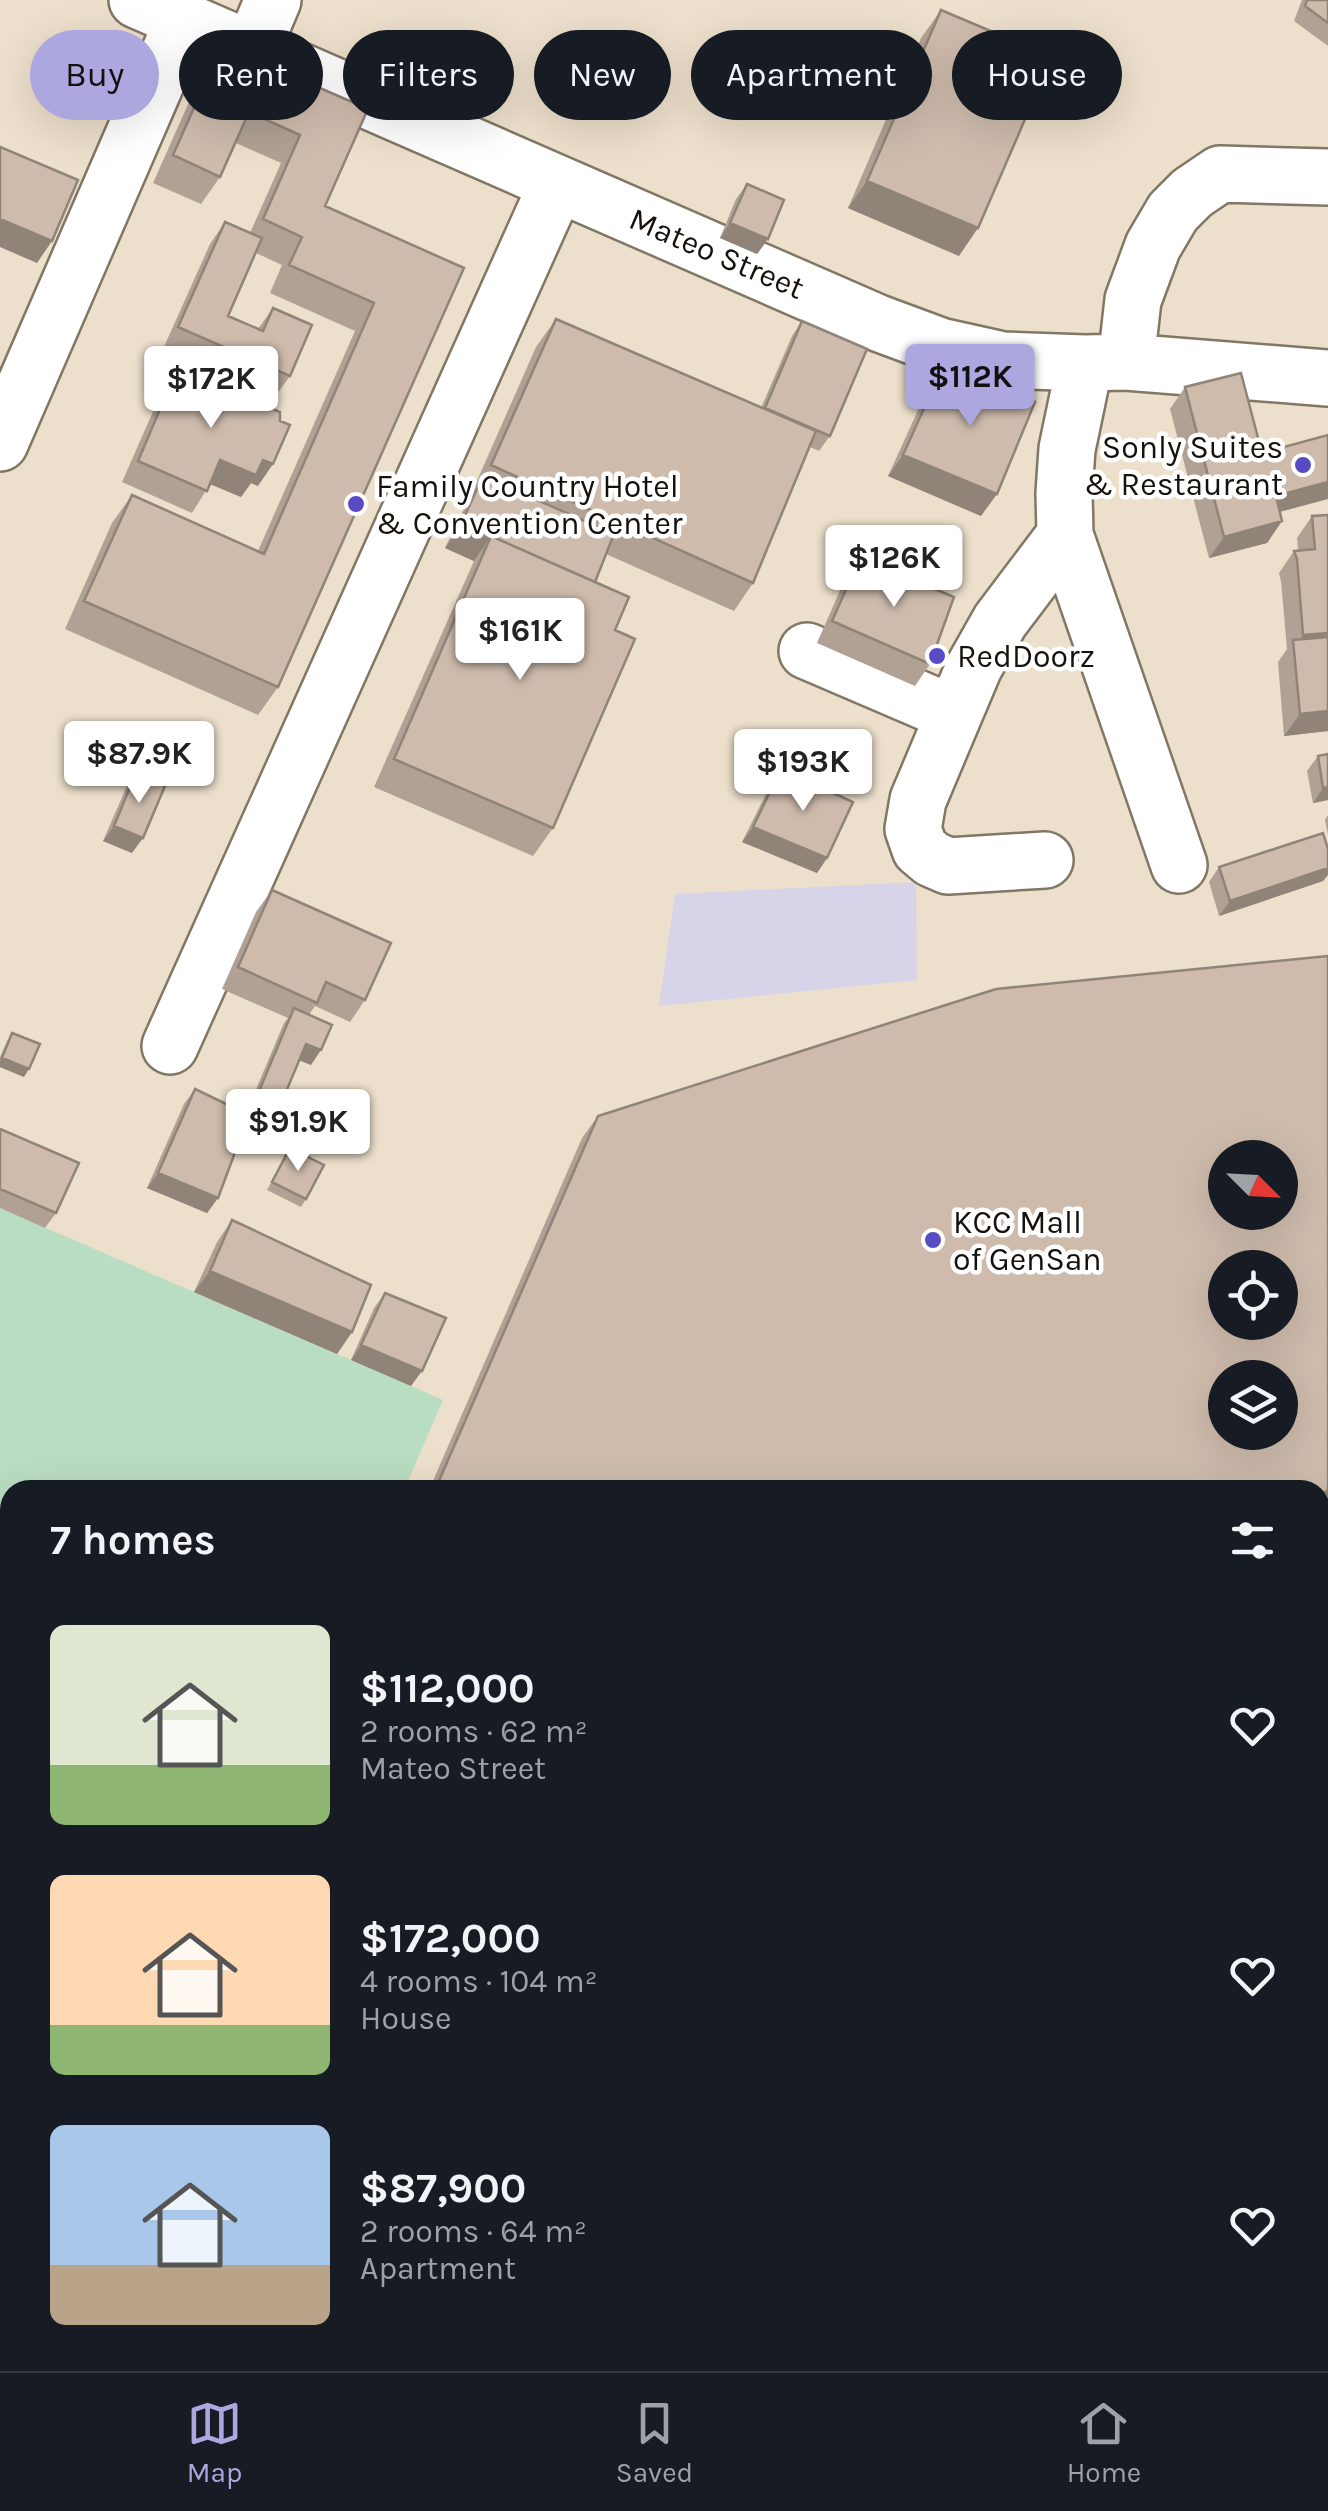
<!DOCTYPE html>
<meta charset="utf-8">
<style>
body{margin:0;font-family:Karla,sans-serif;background:#20242c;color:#f1f3f6;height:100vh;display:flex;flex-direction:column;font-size:38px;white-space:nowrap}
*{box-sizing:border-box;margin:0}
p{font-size:32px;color:#9ea1a6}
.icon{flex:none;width:55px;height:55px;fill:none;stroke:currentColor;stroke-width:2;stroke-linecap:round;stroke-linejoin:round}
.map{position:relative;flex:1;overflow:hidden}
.panel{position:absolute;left:0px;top:1480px;width:1330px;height:892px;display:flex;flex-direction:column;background:#171b24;border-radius:30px 30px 0 0;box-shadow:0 10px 40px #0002}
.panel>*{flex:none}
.hud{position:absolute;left:30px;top:30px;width:1270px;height:90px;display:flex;gap:20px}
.needle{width:65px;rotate:114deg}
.tools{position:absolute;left:1208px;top:1140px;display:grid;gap:20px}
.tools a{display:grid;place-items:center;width:90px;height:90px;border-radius:50%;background:#171b24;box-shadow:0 10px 40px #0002;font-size:50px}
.price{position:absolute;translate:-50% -85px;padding:0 22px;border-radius:10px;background:#fff;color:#222;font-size:32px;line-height:65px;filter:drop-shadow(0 2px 5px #0008)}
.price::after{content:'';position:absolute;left:50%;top:60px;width:30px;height:22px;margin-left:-15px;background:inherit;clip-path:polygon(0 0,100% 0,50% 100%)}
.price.on{background:#aca7df;color:#111}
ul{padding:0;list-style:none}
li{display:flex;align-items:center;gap:30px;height:250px;padding:0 50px}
li span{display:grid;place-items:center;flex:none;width:280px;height:200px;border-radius:15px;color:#555}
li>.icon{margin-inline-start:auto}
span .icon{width:120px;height:120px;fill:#fffc;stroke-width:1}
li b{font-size:42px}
h2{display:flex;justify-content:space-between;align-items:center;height:120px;padding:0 50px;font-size:42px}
.chip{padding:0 35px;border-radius:45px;background:#171b24;box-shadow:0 10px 40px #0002;font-size:35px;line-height:90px}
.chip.on{background:#aca7df;color:#111}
.tabs{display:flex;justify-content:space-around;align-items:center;height:140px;border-top:2px solid #363941;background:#171b24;font-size:28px;color:#9ea1a6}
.tabs a{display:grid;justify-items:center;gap:5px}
.tabs .on{color:#aca7df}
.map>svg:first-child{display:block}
.industrial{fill:#d7d4ea}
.green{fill:#b9ddc2}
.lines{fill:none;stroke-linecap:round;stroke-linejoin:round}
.minor-casing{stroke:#827764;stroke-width:60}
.minor{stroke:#fff;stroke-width:55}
.wall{fill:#b1a194}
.shaded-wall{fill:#908378}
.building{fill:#cebbac;stroke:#908378;stroke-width:2.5;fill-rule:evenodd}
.poi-dot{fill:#584bc3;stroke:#fff;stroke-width:4}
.labels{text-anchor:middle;stroke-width:9;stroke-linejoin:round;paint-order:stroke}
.street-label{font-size:32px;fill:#16120b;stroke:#fff}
.poi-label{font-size:32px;fill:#16120b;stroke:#fff;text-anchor:start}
</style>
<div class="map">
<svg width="1328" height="2371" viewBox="0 0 1328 2371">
<rect width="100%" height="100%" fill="#ecdfcb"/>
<path class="industrial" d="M916,882L917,980L659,1006L675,894Z"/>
<path class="green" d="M0,1208L443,1400L404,1490H10V1700L0,1696Z"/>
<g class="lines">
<g class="minor-casing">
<path id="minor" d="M137,0L878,323L940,346L1003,360L1085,363L1126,362L1328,378
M251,52L273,0
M1126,362L1133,300L1153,246L1173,212L1192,193L1220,174L1328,177
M1085,363L1067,449L1064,493L1065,535L1179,865
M0,443L183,21
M807,651L954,714
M1045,860L948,866L932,859L920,849L913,829L918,800L974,667L1000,621L1065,535
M170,1046L557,184
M1320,1558L1328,1555
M1320,1611L1328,1608
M0,1737L10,1742
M1320,1965L1328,1963
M0,2037L10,2014
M485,2371L489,2362
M537,2371L541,2362
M1032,2371L1037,2362"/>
</g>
<use href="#minor" class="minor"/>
</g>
<path class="wall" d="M1302,0H1328V46L1294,21Z
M941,10L959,256L848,208L921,38Z
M222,45L368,109L325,206L464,268L278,687L258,715L65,629L112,523L132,495L258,551L355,331L270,293L282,265L256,253L228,316L258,329L273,308L290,376L274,398L163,349L210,244L225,222L250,233L281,163L236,143L220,177L201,204L153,183L202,73Z
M747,184L768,239L757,254L720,238L736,199Z
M556,319L761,408L792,336L802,321L830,436L819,451L810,447L753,583L734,611L606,554L595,582L615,630L553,828L533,856L374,787L474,561L445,548L472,492L536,347Z
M944,364L981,516L888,476L929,386Z
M178,367L258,486L251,483L241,497L210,484L192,513L122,482L163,389Z
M1185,387L1262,453L1282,521L1267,543L1209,558L1170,409Z
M1312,516L1328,731L1284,736L1278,662L1287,649L1281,581L1279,573L1294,551L1298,550L1297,538Z
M860,558L930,664L915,686L817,643L845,579Z
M1328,754V800L1313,803L1307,771L1318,756Z
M781,769L827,858L817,873L742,842L771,784Z
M136,773L132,853L103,841L126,788Z
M1328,815V835L1325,820Z
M1219,867L1323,881L1219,916L1209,882Z
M272,890L365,1000L350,1022L315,1006L309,1015L311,1065L299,1060L272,1125L262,1140L243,1132L218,1198L207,1213L147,1188L184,1104L195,1089L246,1113L284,1023L288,1018L222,989L256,912Z
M1328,956V1507L1320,1510V1490H429L582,1138L598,1116Z
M12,1033L24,1077L0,1067V1057L7,1041Z
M0,1129L56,1213L45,1228L0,1208Z
M290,1148L306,1199L301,1207L267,1190Z
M232,1220L352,1332L337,1354L194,1292L217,1242Z
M385,1293L411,1386L351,1360L374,1308Z
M50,2362H468L464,2371H46Z
M571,2362H878L874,2371H567Z
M1141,2362H1320L1328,2371H1137Z"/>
<path class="shaded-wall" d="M867,181L978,228L959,256L848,208Z
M0,219L52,241L37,263L0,247Z
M730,223L768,239L757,254L720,238Z
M903,455L997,494L981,516L888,476Z
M220,460H263L273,464L258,486L251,483L241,497L205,482Z
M1328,482V499L1261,517L1276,496Z
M1282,521L1267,543L1209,558L1224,537Z
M460,526L489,539L474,561L445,548Z
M1328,633V654L1294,648L1303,635Z
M1328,711V731L1284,736L1300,714Z
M1328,787V800L1313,803L1323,788Z
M114,826L143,838L132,853L103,841Z
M753,827L827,858L817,873L742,842Z
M1328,868V875L1323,881L1219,916L1230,901Z
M306,1044L321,1050L311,1065L296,1059Z
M2,1058L29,1069L24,1077L0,1067V1061Z
M158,1173L218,1198L207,1213L147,1188Z
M210,1271L352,1332L337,1354L194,1292Z
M361,1345L422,1371L411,1386L351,1360Z
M1328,1491V1507L1320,1510V1493Z
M1328,1840V1859L1320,1860V1841Z"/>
<path class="building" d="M1307,0H1328V23L1305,6Z
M941,10L1052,57L978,228L867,181Z
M222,45L368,109L325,206L464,268L278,687L84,601L132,495L264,554L374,303L289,265L302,237L263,219L300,135L249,112L220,177L173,155Z
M0,147L78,180L52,241L0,219Z
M747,184L784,200L768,239L730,223Z
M225,222L262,238L228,316L263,331L273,308L312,325L290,376L178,327Z
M556,319L816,431L753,583L491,465Z
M802,321L867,349L830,436L765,408Z
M944,364L1035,402L997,494L903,455Z
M178,367L280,412V421L290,425L273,464L263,460L256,475L220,460L207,491L138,461Z
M1241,373L1262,453L1328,435V482L1276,496L1282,521L1224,537L1185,387Z
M483,476L614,534L595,582L491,536L490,539L460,526Z
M1328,515V633L1303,635L1297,559L1294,551L1315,549L1312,516Z
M491,536L629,597L615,630L635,639L553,828L394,759Z
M860,558L954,597L930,664L832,621Z
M1328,637V711L1300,714L1293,640Z
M1328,754V787L1323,788L1318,756Z
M781,769L853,802L827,858L753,827Z
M136,773L165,786L143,838L114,826Z
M1323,833L1328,849V868L1230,901L1219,867Z
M272,890L391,943L365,1000L326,982L317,1003L238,967Z
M1328,956V1491L1320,1493V1490H435L598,1116L996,989ZM1225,1158H1280V1212H1225ZM1225,1268H1280V1322H1225ZM1225,1378H1280V1432H1225Z
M294,1008L332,1025L321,1050L306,1044L272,1125L249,1115Z
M12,1033L40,1044L29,1069L2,1058Z
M195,1089L249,1115L218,1198L158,1173Z
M0,1129L79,1163L56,1213L0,1189Z
M290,1148L324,1165L306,1199L272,1182Z
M232,1220L371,1285L352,1332L210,1271Z
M385,1293L446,1318L422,1371L361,1345Z
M1328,1643V1840L1320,1841V1646Z
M1328,2016V2371H1143L1147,2362H1320V2019Z
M4,2126L10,2129V2237L0,2259V2136Z
M0,2267L10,2271V2340L0,2363Z
M56,2362H468L464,2371H52Z
M577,2362H878L874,2371H573Z
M911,2363L927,2371H906Z"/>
<g class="poi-dot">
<circle cx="1303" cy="465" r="10"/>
<circle cx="356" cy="504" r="10"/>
<circle cx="937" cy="656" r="10"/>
<circle cx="933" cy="1240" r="10"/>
</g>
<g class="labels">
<g class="street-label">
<text transform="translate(717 253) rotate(23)" y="11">Mateo Street</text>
</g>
<g class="poi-label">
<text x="1283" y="458" text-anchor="end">Sonly Suites<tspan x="1283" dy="37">&amp; Restaurant</tspan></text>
<text x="376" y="497">Family Country Hotel<tspan x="376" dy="37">&amp; Convention Center</tspan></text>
<text x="957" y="667">RedDoorz</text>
<text x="953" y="1233">KCC Mall<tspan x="953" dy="37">of GenSan</tspan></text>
</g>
</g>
</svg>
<div class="tools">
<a><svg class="needle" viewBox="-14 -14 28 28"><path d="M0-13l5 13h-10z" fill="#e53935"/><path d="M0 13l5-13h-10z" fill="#9ea1a6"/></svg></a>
<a><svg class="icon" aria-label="locate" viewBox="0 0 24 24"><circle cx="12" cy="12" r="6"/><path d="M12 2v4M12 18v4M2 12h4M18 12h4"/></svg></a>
<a><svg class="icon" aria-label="layers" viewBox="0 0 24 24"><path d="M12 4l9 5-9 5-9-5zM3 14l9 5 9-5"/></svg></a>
</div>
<b class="price on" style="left:970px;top:429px">$112K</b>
<b class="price" style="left:211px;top:431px">$172K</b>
<b class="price" style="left:894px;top:610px">$126K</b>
<b class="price" style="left:520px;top:683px">$161K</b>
<b class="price" style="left:139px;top:806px">$87.9K</b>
<b class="price" style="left:803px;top:814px">$193K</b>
<b class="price" style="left:298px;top:1174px">$91.9K</b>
<div class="hud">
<a class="chip on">Buy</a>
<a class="chip">Rent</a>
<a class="chip">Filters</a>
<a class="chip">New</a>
<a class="chip">Apartment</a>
<a class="chip">House</a>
</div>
<section class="panel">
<h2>7 homes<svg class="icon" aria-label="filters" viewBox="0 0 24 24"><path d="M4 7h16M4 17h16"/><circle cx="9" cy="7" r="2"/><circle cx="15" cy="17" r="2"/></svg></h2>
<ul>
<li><span style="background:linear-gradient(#dfe7d0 70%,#8fb573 0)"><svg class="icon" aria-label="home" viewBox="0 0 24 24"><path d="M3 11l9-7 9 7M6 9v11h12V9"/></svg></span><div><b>$112,000</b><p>2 rooms · 62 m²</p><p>Mateo Street</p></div><svg class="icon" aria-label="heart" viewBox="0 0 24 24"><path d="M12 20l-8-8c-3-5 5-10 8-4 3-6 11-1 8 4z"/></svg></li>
<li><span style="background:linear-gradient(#ffd9b3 75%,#8fb573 0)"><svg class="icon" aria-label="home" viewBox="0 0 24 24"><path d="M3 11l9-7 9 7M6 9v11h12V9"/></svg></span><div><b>$172,000</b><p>4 rooms · 104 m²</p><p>House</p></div><svg class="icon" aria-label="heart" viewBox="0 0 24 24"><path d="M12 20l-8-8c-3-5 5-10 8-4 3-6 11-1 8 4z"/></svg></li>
<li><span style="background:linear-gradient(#a9c7e8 70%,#b9a48a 0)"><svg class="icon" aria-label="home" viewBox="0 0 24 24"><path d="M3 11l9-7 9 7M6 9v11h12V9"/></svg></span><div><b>$87,900</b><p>2 rooms · 64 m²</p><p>Apartment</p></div><svg class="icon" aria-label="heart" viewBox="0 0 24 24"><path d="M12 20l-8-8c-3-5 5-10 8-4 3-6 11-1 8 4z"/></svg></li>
</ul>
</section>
</div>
<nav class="tabs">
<a class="on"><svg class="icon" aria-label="map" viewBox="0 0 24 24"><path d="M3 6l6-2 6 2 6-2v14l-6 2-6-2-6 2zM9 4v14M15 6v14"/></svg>Map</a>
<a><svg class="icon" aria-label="saved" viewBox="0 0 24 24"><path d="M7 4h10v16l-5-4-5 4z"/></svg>Saved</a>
<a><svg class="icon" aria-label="home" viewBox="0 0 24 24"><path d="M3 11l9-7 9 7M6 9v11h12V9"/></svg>Home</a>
</nav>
